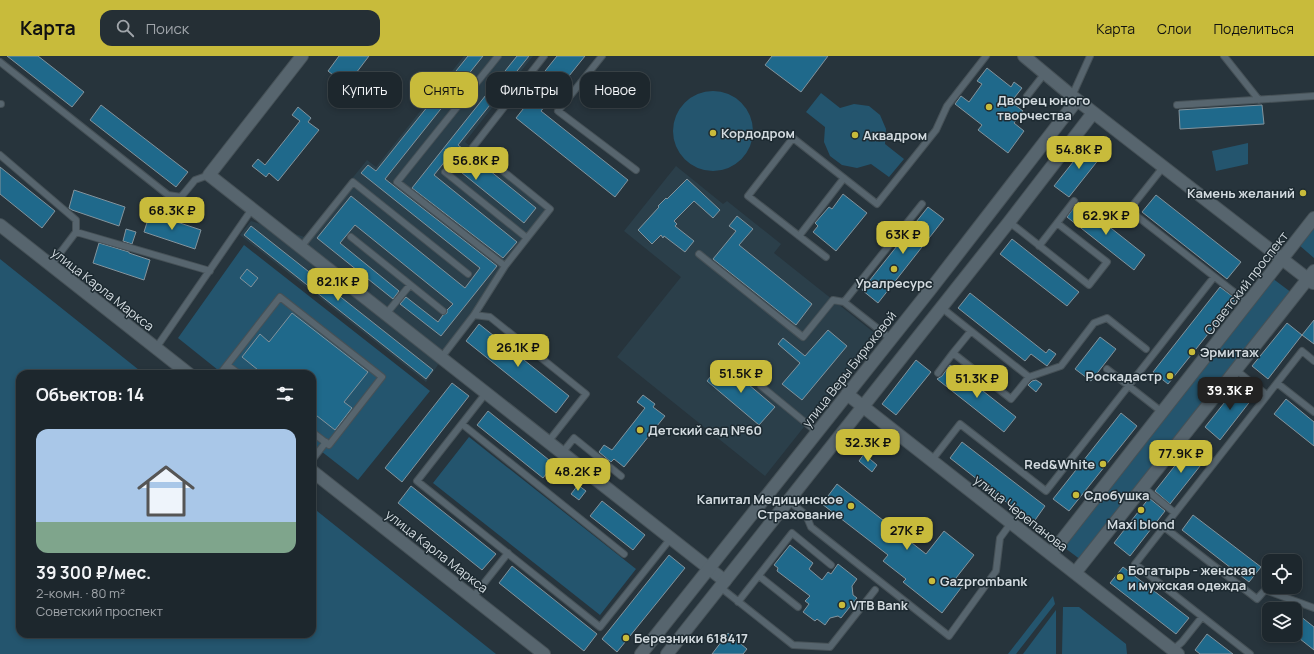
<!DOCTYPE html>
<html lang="ru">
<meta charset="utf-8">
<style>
body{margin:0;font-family:Manrope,sans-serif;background:#252f35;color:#f1f3f6;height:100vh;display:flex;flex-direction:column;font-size:15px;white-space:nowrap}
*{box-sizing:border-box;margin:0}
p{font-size:13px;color:#a0a5aa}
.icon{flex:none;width:22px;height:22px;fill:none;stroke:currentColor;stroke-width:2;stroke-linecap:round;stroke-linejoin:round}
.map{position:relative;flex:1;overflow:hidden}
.side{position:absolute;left:16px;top:314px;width:300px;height:268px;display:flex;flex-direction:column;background:#1d272d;border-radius:12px;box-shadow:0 2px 6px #0003,0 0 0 1px #3b4449}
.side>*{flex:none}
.hud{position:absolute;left:328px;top:16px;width:380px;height:36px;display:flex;gap:8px}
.fabs{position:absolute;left:1262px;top:498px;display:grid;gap:8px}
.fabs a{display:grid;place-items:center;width:40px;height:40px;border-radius:8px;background:#1d272d;box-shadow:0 2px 6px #0003,0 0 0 1px #3b4449;font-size:20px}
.price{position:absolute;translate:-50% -34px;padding:0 9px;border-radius:8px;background:#c8bb3b;color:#111;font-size:13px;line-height:26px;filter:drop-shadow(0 1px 2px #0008)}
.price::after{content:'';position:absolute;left:50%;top:24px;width:12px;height:9px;margin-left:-6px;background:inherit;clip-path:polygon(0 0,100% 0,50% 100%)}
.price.active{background:#222;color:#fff}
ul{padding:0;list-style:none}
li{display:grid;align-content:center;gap:8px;height:212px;padding:0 20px}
li span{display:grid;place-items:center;height:124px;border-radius:12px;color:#555}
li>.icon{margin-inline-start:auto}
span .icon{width:72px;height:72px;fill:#fffc;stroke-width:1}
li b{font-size:17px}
h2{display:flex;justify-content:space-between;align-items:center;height:48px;padding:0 20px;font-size:17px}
.chip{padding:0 14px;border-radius:12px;background:#1d272d;box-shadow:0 2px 6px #0003,0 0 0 1px #3b4449;font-size:14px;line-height:36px}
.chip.active{background:#c8bb3b;color:#111}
header{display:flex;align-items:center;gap:24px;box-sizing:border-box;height:56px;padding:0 20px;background:#c8bb3b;color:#111}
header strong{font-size:19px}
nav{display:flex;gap:22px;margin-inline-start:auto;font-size:14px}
.search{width:280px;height:36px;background:#252f35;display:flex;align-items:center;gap:10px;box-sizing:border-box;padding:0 14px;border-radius:12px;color:#a0a5aa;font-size:15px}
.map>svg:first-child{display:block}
.built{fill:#2b3f4a}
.green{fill:#24556e}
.building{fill:#1f698b;stroke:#83939c}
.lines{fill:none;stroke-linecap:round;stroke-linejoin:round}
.lane-casing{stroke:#465157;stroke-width:8}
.street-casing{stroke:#465157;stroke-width:14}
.secondary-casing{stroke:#465157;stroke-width:14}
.lane{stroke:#57656e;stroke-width:6}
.street{stroke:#57656e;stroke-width:12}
.secondary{stroke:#57656e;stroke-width:12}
.poi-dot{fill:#c8bb3b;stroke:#1d2a31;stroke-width:1.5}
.labels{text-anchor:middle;stroke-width:3;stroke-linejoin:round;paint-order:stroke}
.poi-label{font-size:13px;font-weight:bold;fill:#d2dadf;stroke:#1d2a31;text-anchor:start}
.street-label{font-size:13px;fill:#d2dadf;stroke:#1d2a31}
</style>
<header>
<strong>Карта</strong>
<div class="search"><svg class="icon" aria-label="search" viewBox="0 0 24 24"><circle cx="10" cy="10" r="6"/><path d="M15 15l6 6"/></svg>Поиск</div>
<nav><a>Карта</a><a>Слои</a><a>Поделиться</a></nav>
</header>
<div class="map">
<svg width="1314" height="598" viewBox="0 0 1314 598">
<rect width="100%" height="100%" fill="#27343c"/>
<path class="built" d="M464,0H533L465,86L547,153L426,326L240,179L251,165L305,181L367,104L376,111Z
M676,110L723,148L727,145L781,188L774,197L877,279L765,420L617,301L681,221L624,175Z"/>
<path class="green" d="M673 75a40 40 0 1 1 80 0a40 40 0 1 1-80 0Z
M821,37L840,52L854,48L869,50L880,59L886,73L885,88L904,103L889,121L871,108L857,112L842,109L830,100L824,86L825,71L806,56Z
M1248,87V108L1216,115L1212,95Z
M1314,170V202L1299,189Z
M244,189L430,335L358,424L312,388V318H223L178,282Z
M0,203L144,318H20V578H312V451L496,598H0Z
M1272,222L1292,237L1081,504L1061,489Z
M469,381L636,513L600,559L433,427Z
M1053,540L1055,548L1016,598H1008Z
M1063,551H1079L1126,588L1127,598H1062Z
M1056,554V598H1023Z"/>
<path class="building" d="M7,0H38L84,36L72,51Z
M339,0H369L353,21L359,25L352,34L328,15Z
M468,0H483L385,123L497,210L441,280L400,248L406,241L438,266L443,259L447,257V254L453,248L355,169L340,187L399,235L393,243L317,182L351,140L465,232L480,212L361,117L368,109L376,115Z
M517,0H529L458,89L536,152L524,167L446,104L434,119L517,186L503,202L412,132Z
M557,0H585L541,55L628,124L615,141L516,62L527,48L522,44Z
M772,0H828L801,36L765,9Z
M987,12L1011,31L1014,26L1022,32L1011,46L1023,55L1014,67L1024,75L1008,97L978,74L982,69L955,48L961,40L969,46L982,28L977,25Z
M101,49L188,116L176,131L90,64Z
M1262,49L1264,68L1180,73L1179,54Z
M298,51L311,62L308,66L319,74L278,125L269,117L266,121L252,110L258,103L265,109L300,65L292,59Z
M1089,86L1103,98L1069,141L1054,130Z
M0,111L55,155L42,172L0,138Z
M687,123L720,154L713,162L694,145L674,165L677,168L675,170L694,185L685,196L664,180L663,182L661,179L652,188L638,174L659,151L658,150L666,142L667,143Z
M74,134L125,151L119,170L72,154L69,152Z
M843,138L867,157L836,195L813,176L818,170L815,167L829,151L832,153Z
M1156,139L1241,206L1227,223L1142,156Z
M1078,146L1145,199L1134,214L1067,161Z
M928,151L944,163L878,247L862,234Z
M150,157L201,174L195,193L144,176Z
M737,160L753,173L739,189L812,248L796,269L713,203L736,175L729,170Z
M251,170L433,314L426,323L244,179Z
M126,173L136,176L132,188L123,185Z
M1012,183L1079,236L1067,250L1000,198Z
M99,187L129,196V197L150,204L144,224L93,207Z
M247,213L258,222L251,231L240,222Z
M1220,231L1236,243L1168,328L1153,316Z
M970,237L1046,297L1049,293L1056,298L1047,310L1031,298L1025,305L958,252Z
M292,257L368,316L344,346L352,352L335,374L312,356V318H263L242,301L260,278L269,286Z
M1314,264V288L1302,279Z
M1287,267L1302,279L1268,323L1252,310Z
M479,268L569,340L556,357L466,285Z
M828,274L847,290L802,344L782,328L800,307L778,288L783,282L805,300Z
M1100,281L1116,293L1091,325L1075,313Z
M916,304L931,316L896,359L882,348Z
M722,306L775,351L759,369L707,325Z
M950,309L1016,361L1004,376L937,323L942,320Z
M1036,324L1042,328L1036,336L1028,329L1032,325Z
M452,327L469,340L402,426L385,412Z
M1240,327L1255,339L1220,384L1205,371Z
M643,339L655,348L653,351L665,360L624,411L614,403L611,406L599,396L604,389L612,394L645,352L637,346Z
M1286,343L1314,366V390L1274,358Z
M488,355L554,408L543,422L477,369Z
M1121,357L1137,370L1069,455L1053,443Z
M962,386L1045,450L1033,467L950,402Z
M1192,388L1208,400L1170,448L1155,435Z
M864,398L877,409L872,416L859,405Z
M837,428L926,498L944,475L974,499L956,522L964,528L942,557L903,526L906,523L883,505L888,499L822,448Z
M578,429L586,435L579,444L571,438Z
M411,430L496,498L482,514L398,447Z
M1149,442L1165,455L1130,500L1114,487Z
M602,445L645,479L633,494L590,460Z
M1193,459L1261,511L1249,526L1182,474Z
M790,489L813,507L809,513L822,524L828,516L831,518L838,508L857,523L852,530L853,539L857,542L841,562L838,560L830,562L825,569L817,563L815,565L803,556L809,548L805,545L810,540L777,515L778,512L774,509Z
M669,499L685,512L617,596L602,583Z
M512,510L597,578L584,595L499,527Z
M1123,511L1189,562L1176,578L1110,527Z
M1295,556L1314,571V594L1295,579Z
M728,577L747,593L743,598H712Z
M1207,578L1233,598H1200L1195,594Z"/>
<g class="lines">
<g class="lane-casing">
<path id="lane" d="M602,0L558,55L636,114
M1224,0L1259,44
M0,6L168,139L181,141L195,124L209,119
M1027,40L1045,17
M1072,40L1090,0
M0,48H1
M1177,49L1314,40
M0,99L76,164V176L51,209
M1164,110L1129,154L1248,247
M445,116L527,182L505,210
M1009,166L1017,172L1089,229L1107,206L1057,167L1039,190
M1057,167L1074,145
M76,176L210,215
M799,180L844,122
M351,181L443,255
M527,182L550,153L473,91L544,0
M301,191L353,126L468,218
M699,198L803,281L833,244L844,246
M826,201L748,140L793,82L877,148L936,74L947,50L986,0
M942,252L1029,321
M386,258L410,229
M474,259L490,261L586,338L548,386
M971,275L953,297L1011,343L1029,321L1061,310L1094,267L1107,262L1146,293
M891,283L844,246L922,148
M156,292L252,153
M441,302L474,259L505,210L397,126L498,0
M227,309L239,318
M1107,313L1162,356
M1236,314L1267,339
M938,317L953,297
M220,318L280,241L382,321L329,389L312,376
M1277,327L1314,356
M761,330L817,376
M486,337L417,425L600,571L671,482
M462,368L624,498
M562,397L574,382L621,420
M312,404L326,386
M932,404L960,368L1046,435L1214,221
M1143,431L1175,457
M789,445L806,459L811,471L949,580L996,515L1000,482L1011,467
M1164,471L1257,543L1265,534L1314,552
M759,520L798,551
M720,531L793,589L830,591L875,534
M473,541L508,497
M738,546L792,477L831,509
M1173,594L1182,586L1202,561
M1250,598L1135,508L1302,295L1314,305"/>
</g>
<g class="street-casing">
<path id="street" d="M302,0L209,119L725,525"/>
</g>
<g class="secondary-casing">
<path id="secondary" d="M1024,0L1072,40L1313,227
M0,169L189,318
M847,338L1178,598
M312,415L544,598
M1051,498L1314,162
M1075,517L1314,215
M641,598L930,234L1077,44
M667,598L1009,166L1093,57"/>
</g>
<use href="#lane" class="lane"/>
<use href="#street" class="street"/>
<use href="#secondary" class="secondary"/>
</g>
<g class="poi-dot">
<circle cx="989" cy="51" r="4"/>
<circle cx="713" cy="77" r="4"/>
<circle cx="855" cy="79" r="4"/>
<circle cx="1303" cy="137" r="4"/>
<circle cx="894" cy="213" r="4"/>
<circle cx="1192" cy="296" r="4"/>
<circle cx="1170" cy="320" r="4"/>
<circle cx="640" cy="374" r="4"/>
<circle cx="1103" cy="408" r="4"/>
<circle cx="1076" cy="439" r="4"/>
<circle cx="851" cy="450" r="4"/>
<circle cx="1141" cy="454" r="4"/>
<circle cx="1120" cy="521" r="4"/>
<circle cx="932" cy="525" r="4"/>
<circle cx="842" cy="549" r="4"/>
<circle cx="626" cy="582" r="4"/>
</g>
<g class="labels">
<g class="poi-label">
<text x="997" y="49">Дворец юного<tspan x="997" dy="15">творчества</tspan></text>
<text x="721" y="82">Кордодром</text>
<text x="863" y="84">Аквадром</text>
<text x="1295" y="142" text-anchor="end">Камень желаний</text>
<text x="894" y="232" text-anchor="middle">Уралресурс</text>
<text x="1200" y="301">Эрмитаж</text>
<text x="1162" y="325" text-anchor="end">Роскадастр</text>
<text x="648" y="379">Детский сад №60</text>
<text x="1095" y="413" text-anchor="end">Red&amp;White</text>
<text x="1084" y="444">Сдобушка</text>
<text x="843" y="448" text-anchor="end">Капитал Медицинское<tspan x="843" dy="15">Страхование</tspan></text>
<text x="1141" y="473" text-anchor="middle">Maxi blond</text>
<text x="1128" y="519">Богатырь - женская<tspan x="1128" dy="15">и мужская одежда</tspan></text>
<text x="940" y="530">Gazprombank</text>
<text x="850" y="554">VTB Bank</text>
<text x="634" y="587">Березники 618417</text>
</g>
<g class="street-label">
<text transform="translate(1246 227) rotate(-52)" y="5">Советский проспект</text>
<text transform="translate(103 233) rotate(38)" y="5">улица Карла Маркса</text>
<text transform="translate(849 313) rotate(-52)" y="5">улица Веры Бирюковой</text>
<text transform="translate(1021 457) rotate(38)" y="5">улица Черепанова</text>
<text transform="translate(437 495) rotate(38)" y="5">улица Карла Маркса</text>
</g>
</g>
</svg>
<div class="fabs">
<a><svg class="icon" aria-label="locate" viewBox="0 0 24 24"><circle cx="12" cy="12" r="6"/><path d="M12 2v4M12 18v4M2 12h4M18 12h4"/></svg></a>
<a><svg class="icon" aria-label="layers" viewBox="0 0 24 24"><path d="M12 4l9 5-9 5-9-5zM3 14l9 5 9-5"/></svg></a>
</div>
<b class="price" style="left:1079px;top:114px">54.8K ₽</b>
<b class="price" style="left:476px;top:125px">56.8K ₽</b>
<b class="price" style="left:172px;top:175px">68.3K ₽</b>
<b class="price" style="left:1106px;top:180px">62.9K ₽</b>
<b class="price" style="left:903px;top:199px">63K ₽</b>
<b class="price" style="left:338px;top:246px">82.1K ₽</b>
<b class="price" style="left:518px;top:312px">26.1K ₽</b>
<b class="price" style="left:741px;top:338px">51.5K ₽</b>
<b class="price" style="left:977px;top:343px">51.3K ₽</b>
<b class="price active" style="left:1230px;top:355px">39.3K ₽</b>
<b class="price" style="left:868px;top:407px">32.3K ₽</b>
<b class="price" style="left:1181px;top:418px">77.9K ₽</b>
<b class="price" style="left:578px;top:436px">48.2K ₽</b>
<b class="price" style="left:907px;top:495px">27K ₽</b>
<div class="hud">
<a class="chip">Купить</a>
<a class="chip active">Снять</a>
<a class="chip">Фильтры</a>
<a class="chip">Новое</a>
</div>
<section class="side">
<h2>Объектов: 14<svg class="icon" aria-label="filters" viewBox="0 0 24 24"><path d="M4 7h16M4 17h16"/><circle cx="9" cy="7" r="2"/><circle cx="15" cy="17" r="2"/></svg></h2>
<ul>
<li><span style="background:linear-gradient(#a9c7e8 75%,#7fa58c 0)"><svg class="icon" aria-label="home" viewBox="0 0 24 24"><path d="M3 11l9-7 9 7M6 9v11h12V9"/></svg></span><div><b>39 300 ₽/мес.</b><p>2-комн. · 80 m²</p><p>Советский проспект</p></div></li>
</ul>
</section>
</div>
